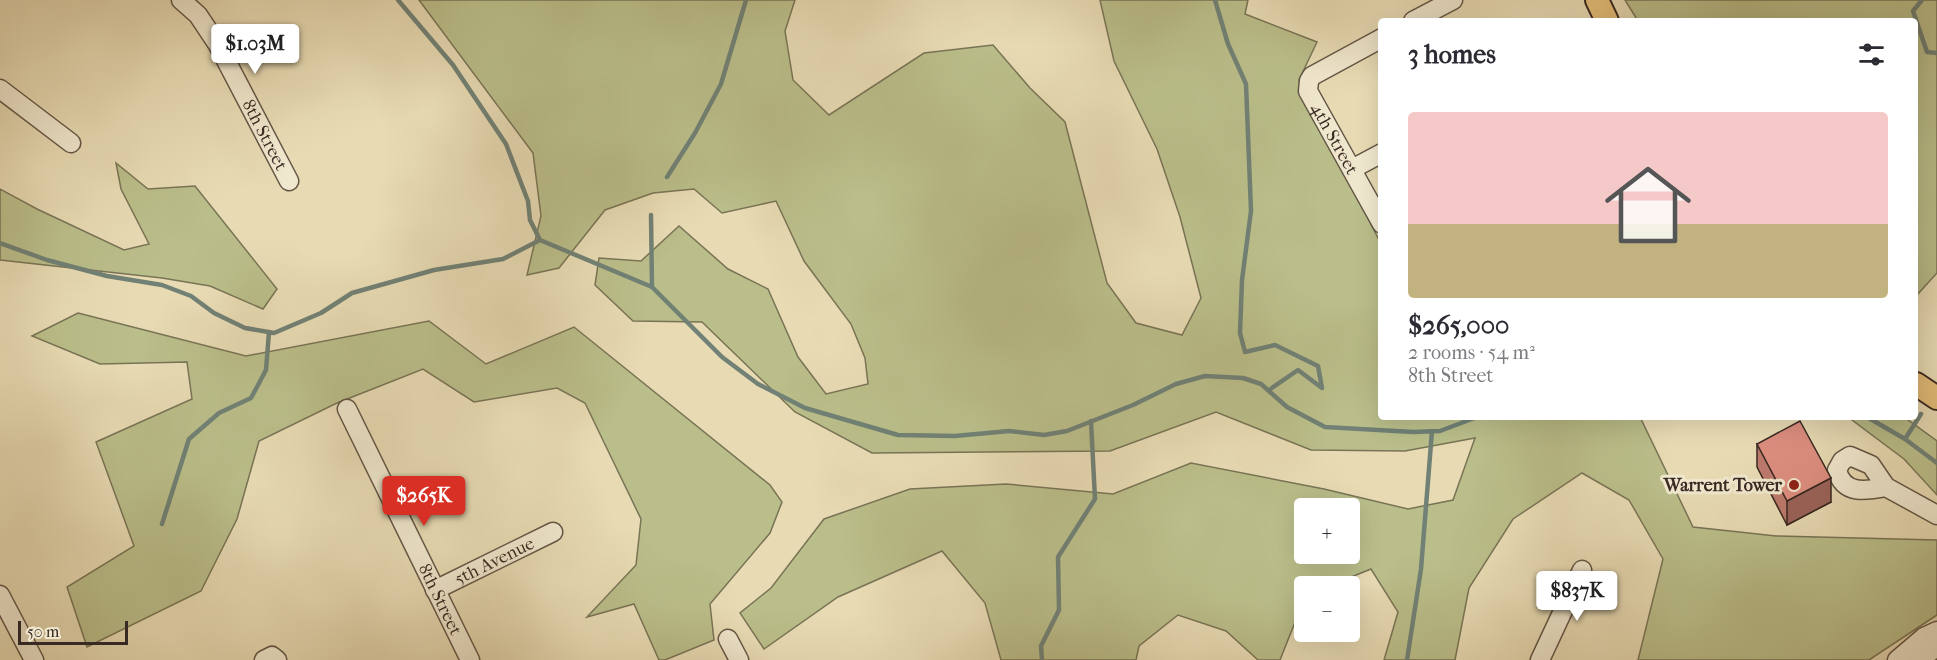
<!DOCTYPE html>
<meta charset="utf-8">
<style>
body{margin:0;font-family:"IM FELL French Canon",serif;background:#f2f2f3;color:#2b2b33;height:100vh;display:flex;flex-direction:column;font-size:22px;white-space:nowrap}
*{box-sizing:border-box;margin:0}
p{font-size:20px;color:#7c7c81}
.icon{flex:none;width:33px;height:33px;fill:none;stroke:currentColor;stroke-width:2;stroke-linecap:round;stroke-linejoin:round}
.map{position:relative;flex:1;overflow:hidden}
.drawer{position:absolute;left:1378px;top:18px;width:540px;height:402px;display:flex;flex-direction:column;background:#fff;border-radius:6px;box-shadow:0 6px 24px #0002}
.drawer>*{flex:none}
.fabs{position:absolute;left:1294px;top:498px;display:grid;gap:12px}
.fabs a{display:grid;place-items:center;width:66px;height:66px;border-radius:6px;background:#fff;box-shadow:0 6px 24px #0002;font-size:30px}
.scale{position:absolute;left:18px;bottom:15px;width:110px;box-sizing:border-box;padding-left:6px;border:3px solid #382922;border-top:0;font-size:16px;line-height:21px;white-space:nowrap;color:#382922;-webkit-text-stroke:4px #f0e8ce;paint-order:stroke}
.price{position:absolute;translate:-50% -51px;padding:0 14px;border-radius:6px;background:#fff;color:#222;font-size:20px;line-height:39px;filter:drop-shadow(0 2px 3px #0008)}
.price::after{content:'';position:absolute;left:50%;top:36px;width:18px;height:14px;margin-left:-9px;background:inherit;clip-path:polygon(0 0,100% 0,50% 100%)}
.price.active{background:#d93025;color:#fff}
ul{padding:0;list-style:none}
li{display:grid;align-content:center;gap:12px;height:318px;padding:0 30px}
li+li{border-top:2px solid #e1e1e2}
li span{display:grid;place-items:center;height:186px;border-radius:6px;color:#555}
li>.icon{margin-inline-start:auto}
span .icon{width:108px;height:108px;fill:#fffc;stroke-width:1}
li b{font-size:26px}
h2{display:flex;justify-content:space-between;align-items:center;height:72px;padding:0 30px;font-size:26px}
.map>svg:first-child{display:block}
.green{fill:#babe8a;stroke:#797456;stroke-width:1.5;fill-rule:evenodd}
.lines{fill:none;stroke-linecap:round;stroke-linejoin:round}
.stream{stroke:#718175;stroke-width:4.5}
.minor-casing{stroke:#645646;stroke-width:21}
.major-casing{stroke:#382922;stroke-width:26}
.minor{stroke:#f0e8ce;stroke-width:18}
.major{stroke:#e4be7a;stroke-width:22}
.wall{fill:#bd7a6d;stroke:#382922;stroke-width:1.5}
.shaded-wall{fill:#9a6359;stroke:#382922;stroke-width:1.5}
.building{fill:#dc8e7f;stroke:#382922;stroke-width:1.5}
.poi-dot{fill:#8f2418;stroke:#f0e8ce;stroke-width:2}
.labels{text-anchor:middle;stroke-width:6;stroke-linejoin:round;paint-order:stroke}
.street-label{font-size:18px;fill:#382922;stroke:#f0e8ce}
.poi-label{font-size:18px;font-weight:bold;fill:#382922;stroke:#f0e8ce;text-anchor:end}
</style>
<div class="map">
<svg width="1937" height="660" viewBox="0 0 1937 660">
<rect width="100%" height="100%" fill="#e8dbb4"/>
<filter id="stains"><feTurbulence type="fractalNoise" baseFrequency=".00333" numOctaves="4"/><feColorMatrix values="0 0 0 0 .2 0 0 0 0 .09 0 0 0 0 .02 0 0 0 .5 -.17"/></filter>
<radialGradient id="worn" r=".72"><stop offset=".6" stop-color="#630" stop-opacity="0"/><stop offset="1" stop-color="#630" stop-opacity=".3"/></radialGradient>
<path class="green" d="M419,0H795L785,31L793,80L829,115L924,53L993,45L1030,88L1065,122L1107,283L1136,323L1182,335L1201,298L1180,217L1157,149L1114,61L1100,0H1248L1245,14L1317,42L1299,80L1381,244L1382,417H1640L1693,527L1776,536L1937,540V615L1869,660H1638L1663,559L1629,500L1582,473L1513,519L1469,588L1455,660H1384L1398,612L1371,569L1329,586H1305V597L1280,660H1258L1226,631L1178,615L1139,646L1136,660H1001L985,603L942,551L838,597L764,649L740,613L771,588L824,519L910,489L1006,484L1113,494L1191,463L1324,489L1408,509L1453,500L1475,438L1405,451L1311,450L1216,412L1110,451L872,453L795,412L702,322L633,321L595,285L599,258L641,261L679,226L728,269L768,289L798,357L826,394L868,384L865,358L851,324L804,261L776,201L722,213L694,189L653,193L605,210L559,268L527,275L541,216L533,153ZM1305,508H1350V554H1305Z
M1625,0H1937V273L1916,296V21H1638Z
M116,163L148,189L195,186L277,289L263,309L210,286L162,278L0,260V189L37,209L124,250L149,244L121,189Z
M78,313L246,356L429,321L486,364L574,327L770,485L782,502L770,533L710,604L714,640L665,660H659L634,604L587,617L636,565L641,519L585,403L557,388L474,402L423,369L337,403L259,441L237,519L201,591L87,647L67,587L134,546L96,442L192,399L187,362L100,364L32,336Z
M1848,417H1904L1937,441V495L1904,459Z"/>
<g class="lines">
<path class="stream" d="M398,0L453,65L506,144L528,201L530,220L540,240L652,287L722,357L758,384L805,408L898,435L955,436L1009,431L1044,435L1067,431L1133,405L1176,384L1205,376L1243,378L1261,384L1287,407L1325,427L1413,432L1440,431L1477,417
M1215,0L1228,44L1246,84L1251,211L1242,280L1240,333L1245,352L1275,345L1318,366L1322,388L1298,370L1269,390
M1922,0L1913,11L1927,52L1937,53
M667,177L695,133L721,84L746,0
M651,215L652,287
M0,243L47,260L107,276L162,285L191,296L214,313L245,328L274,333L321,313L352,293L434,270L503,259L540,240
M1867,417L1905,439L1937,463
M1905,439L1921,414
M162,524L189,439L219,413L251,398L266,370L269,332
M1042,660L1041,646L1059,610L1058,557L1095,499L1091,421
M1407,660L1421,569L1432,431"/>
<g class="minor-casing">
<g id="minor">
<path id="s1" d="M181,0L198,15L218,45L289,181"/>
<path d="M1413,21L1453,0"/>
<path id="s2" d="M1382,38L1312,76L1309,81L1308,91L1382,224"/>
<path d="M0,89L71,143"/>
<path d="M1352,169L1382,153"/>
<path id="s3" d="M347,409L470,660"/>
<path d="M1886,487C1866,491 1843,495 1837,470L1842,461L1850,456L1871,465L1886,487L1937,515"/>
<path id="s4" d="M435,590L553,532"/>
<path d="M0,595L34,660"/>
<path d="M728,639L739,660"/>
<path d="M264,660L272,656L277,660"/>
<path d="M1540,660L1582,570"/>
<path d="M1897,660L1924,637L1937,631"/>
<path d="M1919,660L1937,647"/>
</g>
</g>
<g class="major-casing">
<path id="major" d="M1597,0L1607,21
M1916,384L1937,398"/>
</g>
<use href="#minor" class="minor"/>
<use href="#major" class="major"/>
</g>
<path class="wall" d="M1757,444L1831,502L1787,525L1757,467Z"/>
<path class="shaded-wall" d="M1831,478V502L1787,525V501Z"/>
<path class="building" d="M1800,421L1831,478L1787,501L1757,444Z"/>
<circle class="poi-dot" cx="1794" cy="485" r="6"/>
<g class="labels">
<g class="street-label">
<text dy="6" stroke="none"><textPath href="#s1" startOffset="160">8th Street</textPath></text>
<text dy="6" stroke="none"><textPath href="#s2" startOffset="150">4th Street</textPath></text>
<text dy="6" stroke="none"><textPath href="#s4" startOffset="66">5th Avenue</textPath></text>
<text dy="6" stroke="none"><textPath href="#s3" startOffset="212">8th Street</textPath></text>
</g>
<g class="poi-label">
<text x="1782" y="491">Warrent Tower</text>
</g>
</g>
<rect width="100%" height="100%" filter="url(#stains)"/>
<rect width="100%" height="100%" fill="url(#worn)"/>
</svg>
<div class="fabs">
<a>+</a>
<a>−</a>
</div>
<div class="scale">50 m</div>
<b class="price" style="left:255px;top:75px">$1.03M</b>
<b class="price active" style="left:424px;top:527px">$265K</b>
<b class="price" style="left:1577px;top:622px">$837K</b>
<section class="drawer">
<h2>3 homes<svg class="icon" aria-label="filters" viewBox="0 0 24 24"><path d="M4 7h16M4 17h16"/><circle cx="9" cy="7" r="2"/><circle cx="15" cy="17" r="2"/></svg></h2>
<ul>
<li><span style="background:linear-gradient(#f6c9c9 60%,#c2b280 0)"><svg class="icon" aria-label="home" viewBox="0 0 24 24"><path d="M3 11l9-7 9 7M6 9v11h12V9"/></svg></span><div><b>$265,000</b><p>2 rooms · 54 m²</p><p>8th Street</p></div></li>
</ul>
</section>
</div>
